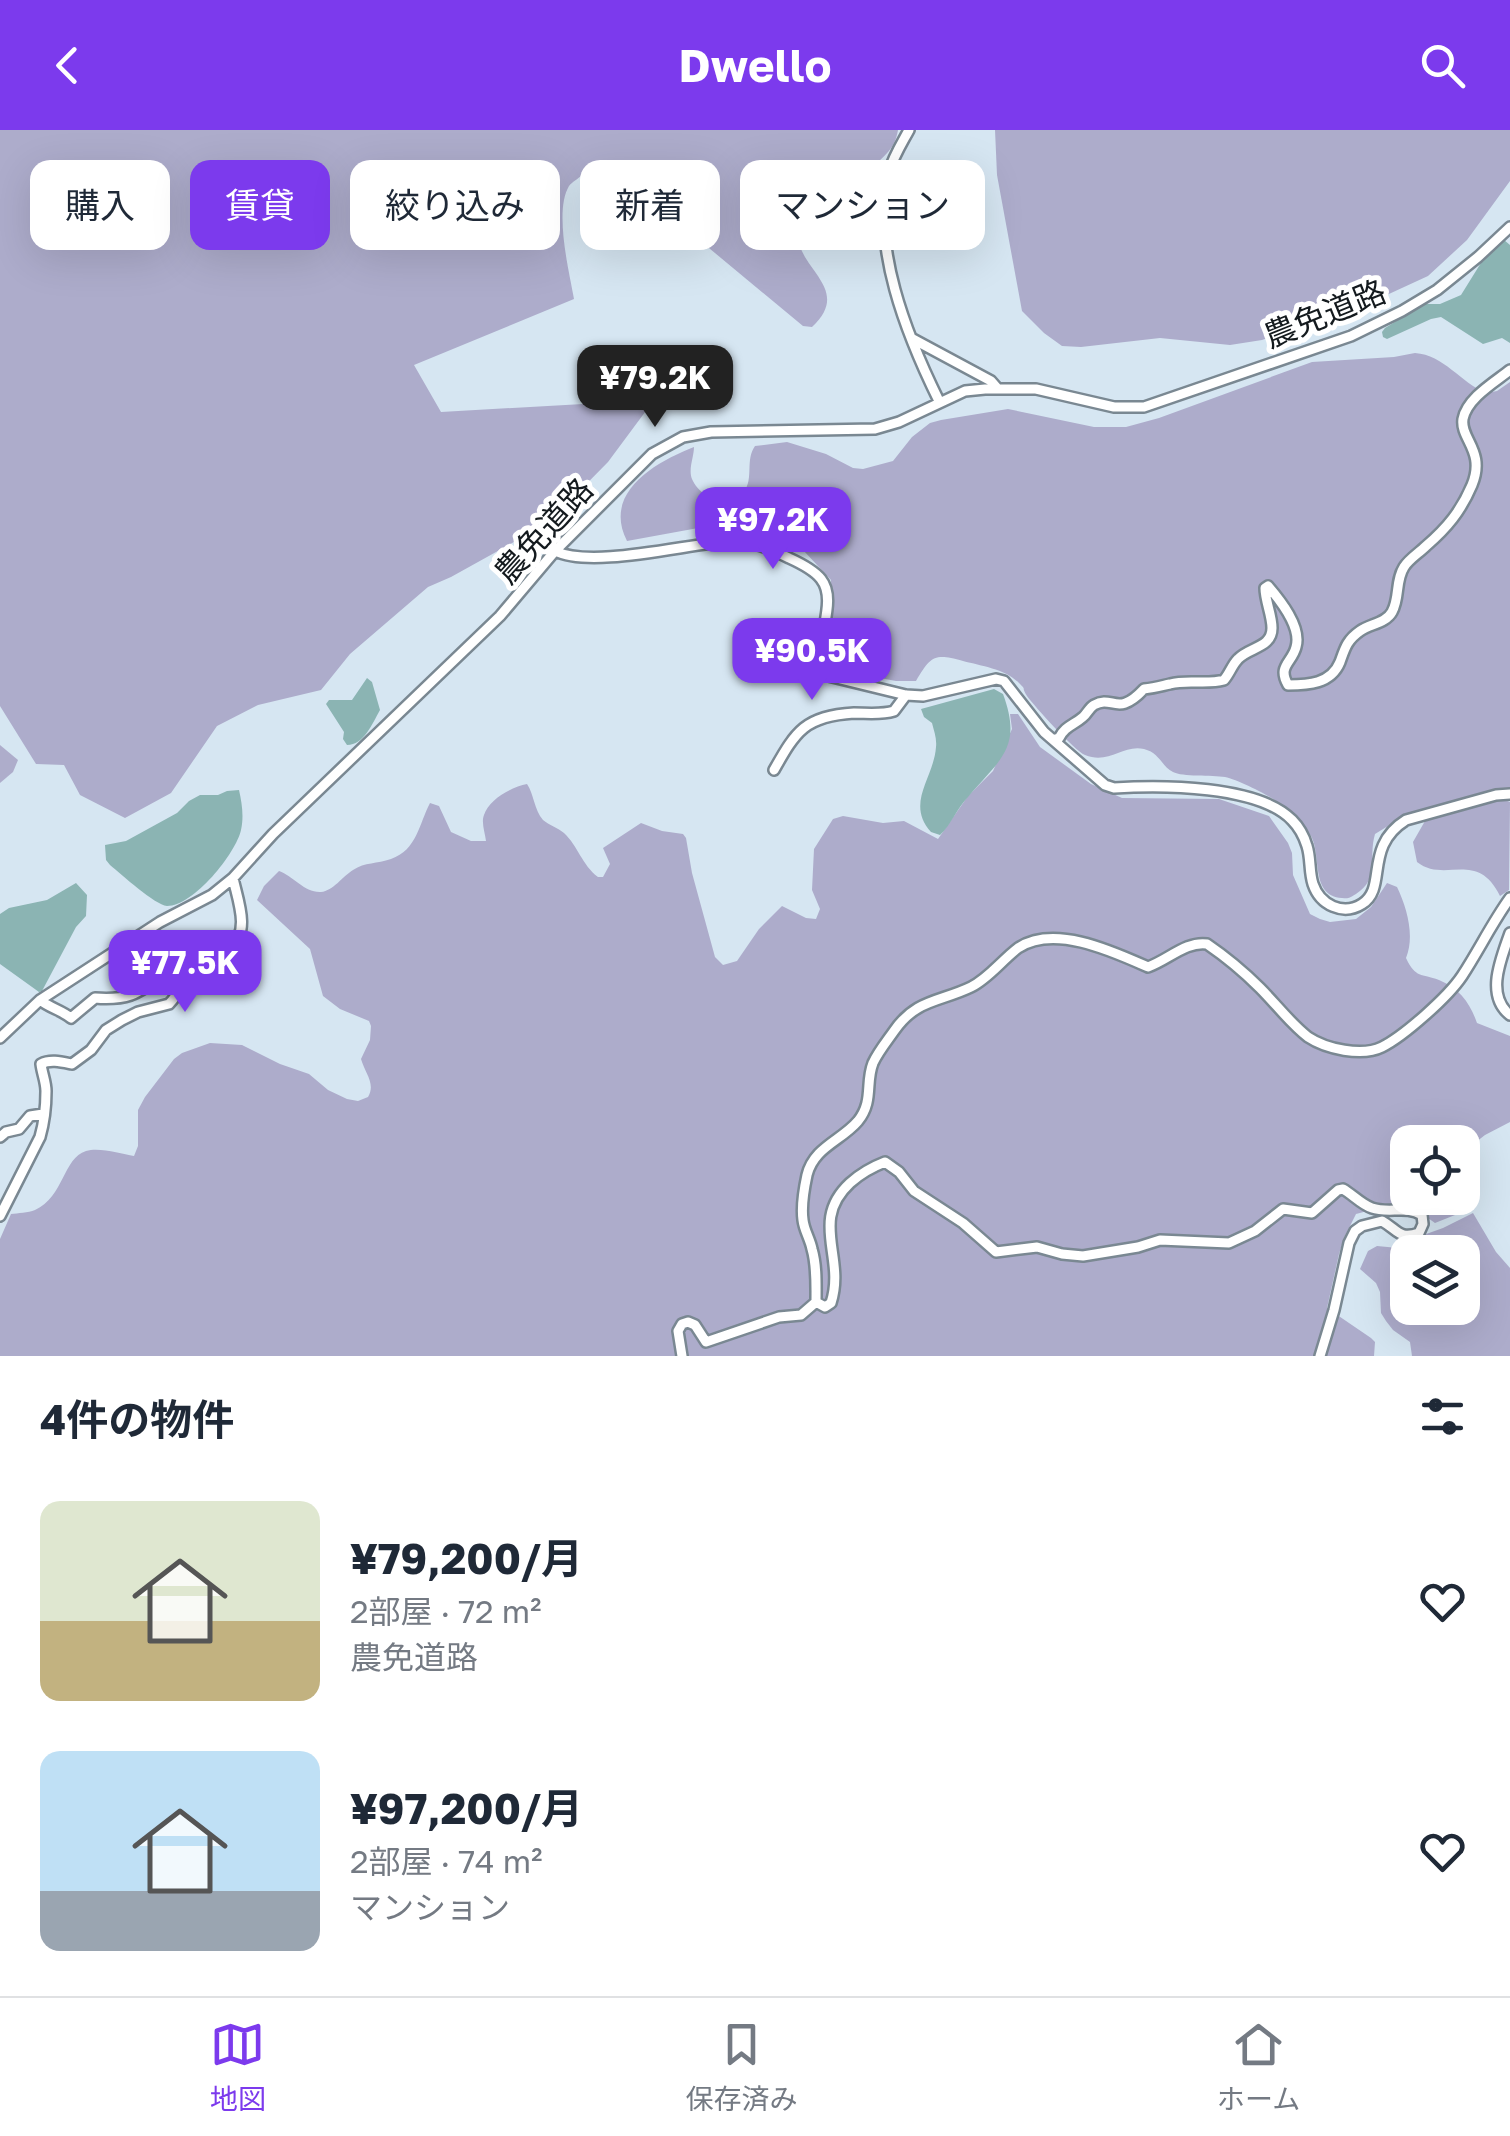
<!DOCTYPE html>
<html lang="ja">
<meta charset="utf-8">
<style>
body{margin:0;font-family:"Golos Text","Noto Sans JP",sans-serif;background:#f2f2f3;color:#1f2937;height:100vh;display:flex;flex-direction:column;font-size:38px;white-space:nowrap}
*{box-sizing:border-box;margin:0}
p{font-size:32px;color:#747a83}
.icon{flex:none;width:55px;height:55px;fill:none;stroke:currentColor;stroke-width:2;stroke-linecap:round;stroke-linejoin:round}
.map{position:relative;height:1226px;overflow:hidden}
.details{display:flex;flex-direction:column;background:#fff;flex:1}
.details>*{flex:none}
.guide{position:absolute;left:30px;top:30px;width:1000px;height:90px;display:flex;gap:20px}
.fabs{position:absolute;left:1390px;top:995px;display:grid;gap:20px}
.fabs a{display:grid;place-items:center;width:90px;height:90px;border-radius:20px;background:#fff;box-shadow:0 10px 40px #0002;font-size:50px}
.price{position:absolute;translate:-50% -85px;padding:0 22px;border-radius:20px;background:#7c3aed;color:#fff;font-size:32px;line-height:65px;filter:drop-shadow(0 2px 5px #0008)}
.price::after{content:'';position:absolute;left:50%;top:60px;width:30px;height:22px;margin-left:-15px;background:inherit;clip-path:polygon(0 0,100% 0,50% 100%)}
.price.active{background:#222;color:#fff}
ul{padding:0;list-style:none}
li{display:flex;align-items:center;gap:30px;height:250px;padding:0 40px}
li span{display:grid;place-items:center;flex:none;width:280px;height:200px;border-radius:20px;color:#555}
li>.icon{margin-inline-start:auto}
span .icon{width:120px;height:120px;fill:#fffc;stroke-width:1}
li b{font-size:42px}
h2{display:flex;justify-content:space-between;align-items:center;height:120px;padding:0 40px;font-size:42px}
.chip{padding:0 35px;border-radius:20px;background:#fff;box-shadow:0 10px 40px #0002;font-size:35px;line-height:90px}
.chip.active{background:#7c3aed;color:#fff}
header{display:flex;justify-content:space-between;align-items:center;height:130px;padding:0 40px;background:#7c3aed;color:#fff;font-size:45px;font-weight:700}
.menu{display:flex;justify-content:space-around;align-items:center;height:140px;border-top:2px solid #e0e1e3;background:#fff;font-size:28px;color:#747a83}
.menu a{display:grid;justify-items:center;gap:5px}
.menu .active{color:#7c3aed}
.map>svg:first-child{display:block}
.green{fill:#aeadcb}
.forest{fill:#adaccb;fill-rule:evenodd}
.water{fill:#8bb4b3}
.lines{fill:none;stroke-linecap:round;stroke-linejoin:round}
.minor-casing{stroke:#7a8892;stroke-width:14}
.minor{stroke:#fff;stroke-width:9}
.labels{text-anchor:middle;stroke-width:10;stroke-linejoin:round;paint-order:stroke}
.street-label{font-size:32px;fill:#141a1e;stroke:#fff}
</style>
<header><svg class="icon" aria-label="back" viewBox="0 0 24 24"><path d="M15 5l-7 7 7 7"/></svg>Dwello<svg class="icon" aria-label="search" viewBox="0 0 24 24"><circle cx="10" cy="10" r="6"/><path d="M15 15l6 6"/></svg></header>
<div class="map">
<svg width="1510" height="1226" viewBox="0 0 1510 1226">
<rect width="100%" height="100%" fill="#d6e6f2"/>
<path class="green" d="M0,615L18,630L13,642L0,653Z"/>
<path class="forest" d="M0,0H898C897,5 896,10 893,15C872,50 814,54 800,94C786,136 857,155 812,197L803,196L639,60L602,45H582C578,49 572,52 569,56C554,81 569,141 574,169L414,235L441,282L654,270L608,332L548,393L451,447L428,457L350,524L321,560L258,575L217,596L171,663L125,688L80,665L64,635L36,634L0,576Z
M995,0H1510V51L1467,110L1428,146L1365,175L1262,210L1230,215L1160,208L1081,217L1062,216L1044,203L1022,181L997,45Z
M1415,223C1444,225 1460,252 1486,263L1497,261L1510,252V660L1501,659L1409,683L1375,704C1368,728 1380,749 1356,764C1349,768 1349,769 1342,768C1310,766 1322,726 1311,706C1304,694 1285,677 1273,669C1264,663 1236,649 1225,647C1212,645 1182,647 1173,642C1162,637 1160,623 1144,619C1123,614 1109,635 1085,625C1074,620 1035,577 1027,566C1020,555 1028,562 1019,553C1005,539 982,536 963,531C934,523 931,526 916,551H896L837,540L831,531V450L803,420L770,404L731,392L627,411C602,362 656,332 694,317C694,327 688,339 692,349C700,368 730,381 744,362C754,348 745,330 755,316L787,312L826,324L853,338L863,339L893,331L912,307L930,293L941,290L1008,279L1094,297H1126L1159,288L1312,232L1394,227Z
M1010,584H1018L1040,617L1091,654L1122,668L1219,669L1269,686L1288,713L1292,723L1293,745L1310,784L1320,789L1330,792L1356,789L1371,777L1387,753L1397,757C1407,778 1415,806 1406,828C1416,849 1421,843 1439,850C1460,859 1470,873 1477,893L1510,906V992L1485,1005L1463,1022L1462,1012H1408V1068H1462L1463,1049L1475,1077L1435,1093C1401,1068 1395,1074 1356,1084L1344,1108L1339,1124L1327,1178L1371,1208L1375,1212L1374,1226H0V1109L11,1084C18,1083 28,1083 35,1080C64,1067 63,1028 86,1021C100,1017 121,1024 134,1026L138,1016V980L145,967L174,929L182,923L210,913L242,915L280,934L309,944L328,960L347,969L358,971L368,967C376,954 365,943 361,929L370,910L371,896L369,891L340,879L323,866L310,819L257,770L264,756L279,741C293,746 305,763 321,762C333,761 343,746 353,740C365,732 377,734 391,729C417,720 419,694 430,673L439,676L451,702L471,711H486C485,703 481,692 484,685C489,669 512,657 527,654C534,664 534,680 543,690C549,695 558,698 564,703C578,716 582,735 598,747H603L610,734L603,718L641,693L662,701L683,704L686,708L692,743L715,827L723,835L737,831L759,799L782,776L806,788L816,789L820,779L812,760L814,719L833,689L843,686L883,693L904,691L938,709L968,666L993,641L1012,599Z
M1502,669L1510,672L1509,760L1500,766C1477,719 1445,754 1417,732L1413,712L1425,691Z
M1473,1083L1496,1122L1510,1138V1226H1412L1410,1212L1393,1200L1386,1191L1381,1183L1380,1162L1376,1153L1360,1139L1368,1121L1377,1116L1398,1118L1415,1108L1443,1098ZM1408,1122H1462V1178H1408Z"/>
<path class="water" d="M1504,110L1510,115V213L1502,208L1483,214L1441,187L1431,189L1387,209L1383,207L1382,202L1385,198L1424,174H1440L1461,165L1484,128Z
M367,548L372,552L380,580C372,594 364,615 347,615L343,609L344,602L326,574L329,570H352Z
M994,559L1003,564C1023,618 1000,629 968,667C957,678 951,695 940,705L931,702C905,673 934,648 936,617C937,609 934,601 932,593L924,587L921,579Z
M239,660C242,673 244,687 241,700C236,723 194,776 167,776C155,775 121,744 110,735L106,730L105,715L126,711L177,683L189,671L200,665H218L227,661Z
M76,753L87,765L86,786L76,797L42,861L39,862L0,834V784L9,778L47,770Z"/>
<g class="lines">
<g class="minor-casing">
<path id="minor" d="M909,0C902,13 893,27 889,42C870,115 907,206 939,271
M911,208L991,251L998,259
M555,421C592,439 686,414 731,411C751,410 771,419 789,428C800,433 814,440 821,449C841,474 807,521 828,546L906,565L923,566L996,549L1004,551L1044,602L1105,655L1114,658C1161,655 1258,655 1292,690C1299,697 1304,706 1307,716C1311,728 1309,742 1313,754C1320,775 1343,786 1362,774C1388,758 1363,717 1406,690L1496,665L1510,664
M1055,609L1059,608C1065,596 1074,595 1083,587C1087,584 1089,578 1094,575C1113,564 1117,588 1144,559C1155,558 1161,556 1170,554C1188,549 1206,555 1224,550C1230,543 1232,535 1238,529C1249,517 1272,518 1272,498C1272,485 1265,471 1265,458L1268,456C1280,470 1302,497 1296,517C1292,533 1277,536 1288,555C1308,555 1331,554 1340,532C1345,518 1347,510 1360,501C1370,494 1386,493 1392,482C1400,468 1395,451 1404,437C1409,429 1419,423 1426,416C1447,398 1461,381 1472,355C1486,321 1460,309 1463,289C1467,268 1495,252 1510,240
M774,640C796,601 805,586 854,583C867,583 881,585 894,581L906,565
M1510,803C1501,829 1485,865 1510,885
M40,870C50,878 61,880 71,888L95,868C107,869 119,869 131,865C150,858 158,842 179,857
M0,908L40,870L160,792L212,765L233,748L273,704L500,486L555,421L652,324L683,307L711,302L875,299L899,292L965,261L985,259H1036L1114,277H1144L1351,206L1402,181L1437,160L1478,127L1510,97
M0,1007L6,1002L19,999L30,986L43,984
M0,1086L40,1007C44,993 46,975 46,961C46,952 42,943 41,934C50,929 62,932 72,934L91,920L106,900L122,890L138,882L169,874C180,863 185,848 196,835C206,824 219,824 231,816C251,802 237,768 233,748
M816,1172C816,1155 817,1136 812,1119C810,1109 804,1100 803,1090C801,1076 804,1059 807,1045C814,1017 841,1011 858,991C874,971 865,953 873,933C878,922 887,911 894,901C916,869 940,872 971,857C989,848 1002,830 1018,818C1054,794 1112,821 1148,837C1168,830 1186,811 1207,814C1226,827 1244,842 1260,858C1276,874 1290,893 1308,907C1326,919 1362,927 1382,917C1404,906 1448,867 1462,846C1479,820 1492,793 1510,768
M816,1172L825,1177L831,1173C846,1127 809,1091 850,1053C860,1044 872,1037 885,1032L899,1042L914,1061L963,1093L996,1122L1037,1117L1062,1124L1083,1126L1138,1117L1160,1110L1229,1113L1255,1101L1283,1079L1312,1083L1338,1060L1343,1059C1352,1064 1362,1075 1372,1078C1389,1084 1406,1075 1422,1085L1423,1094L1419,1103C1399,1110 1398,1100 1382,1091L1362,1096L1355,1101L1349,1113L1334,1180L1320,1226
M682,1226L678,1201L682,1194L688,1192L695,1195L706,1212L779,1187L801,1185L816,1172"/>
</g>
<use href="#minor" class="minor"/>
</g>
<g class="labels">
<g class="street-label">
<text transform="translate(1325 184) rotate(-22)" y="11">農免道路</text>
<text transform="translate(544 401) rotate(-48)" y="11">農免道路</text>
</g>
</g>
</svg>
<div class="fabs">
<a><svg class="icon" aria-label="locate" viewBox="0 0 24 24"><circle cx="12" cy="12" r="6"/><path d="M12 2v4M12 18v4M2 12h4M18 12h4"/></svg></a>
<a><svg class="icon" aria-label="layers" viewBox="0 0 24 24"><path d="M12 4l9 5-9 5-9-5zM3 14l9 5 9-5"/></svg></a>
</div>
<b class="price active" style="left:655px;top:300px">¥79.2K</b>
<b class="price" style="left:773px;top:442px">¥97.2K</b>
<b class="price" style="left:812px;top:573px">¥90.5K</b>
<b class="price" style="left:185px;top:885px">¥77.5K</b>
<div class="guide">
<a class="chip">購入</a>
<a class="chip active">賃貸</a>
<a class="chip">絞り込み</a>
<a class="chip">新着</a>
<a class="chip">マンション</a>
</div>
</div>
<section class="details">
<h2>4件の物件<svg class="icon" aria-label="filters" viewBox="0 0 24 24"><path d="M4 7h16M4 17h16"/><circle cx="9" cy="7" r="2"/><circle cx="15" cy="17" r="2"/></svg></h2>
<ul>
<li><span style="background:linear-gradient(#dfe7d0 60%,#c2b280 0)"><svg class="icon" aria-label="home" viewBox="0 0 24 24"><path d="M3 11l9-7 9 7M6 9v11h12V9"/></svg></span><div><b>¥79,200/月</b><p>2部屋 · 72 m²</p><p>農免道路</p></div><svg class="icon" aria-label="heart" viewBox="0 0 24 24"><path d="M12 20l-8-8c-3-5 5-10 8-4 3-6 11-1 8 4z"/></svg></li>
<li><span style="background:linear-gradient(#bfe0f5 70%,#9aa5b1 0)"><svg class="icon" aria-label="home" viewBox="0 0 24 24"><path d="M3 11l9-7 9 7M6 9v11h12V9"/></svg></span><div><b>¥97,200/月</b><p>2部屋 · 74 m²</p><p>マンション</p></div><svg class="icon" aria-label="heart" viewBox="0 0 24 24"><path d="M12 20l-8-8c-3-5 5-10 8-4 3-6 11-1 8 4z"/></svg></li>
</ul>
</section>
<nav class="menu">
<a class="active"><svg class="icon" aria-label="map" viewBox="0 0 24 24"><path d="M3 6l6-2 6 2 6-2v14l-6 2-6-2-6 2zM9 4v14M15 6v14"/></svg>地図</a>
<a><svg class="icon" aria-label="saved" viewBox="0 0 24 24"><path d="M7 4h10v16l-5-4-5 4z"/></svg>保存済み</a>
<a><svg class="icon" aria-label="home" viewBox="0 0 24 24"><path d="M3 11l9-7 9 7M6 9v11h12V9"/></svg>ホーム</a>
</nav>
